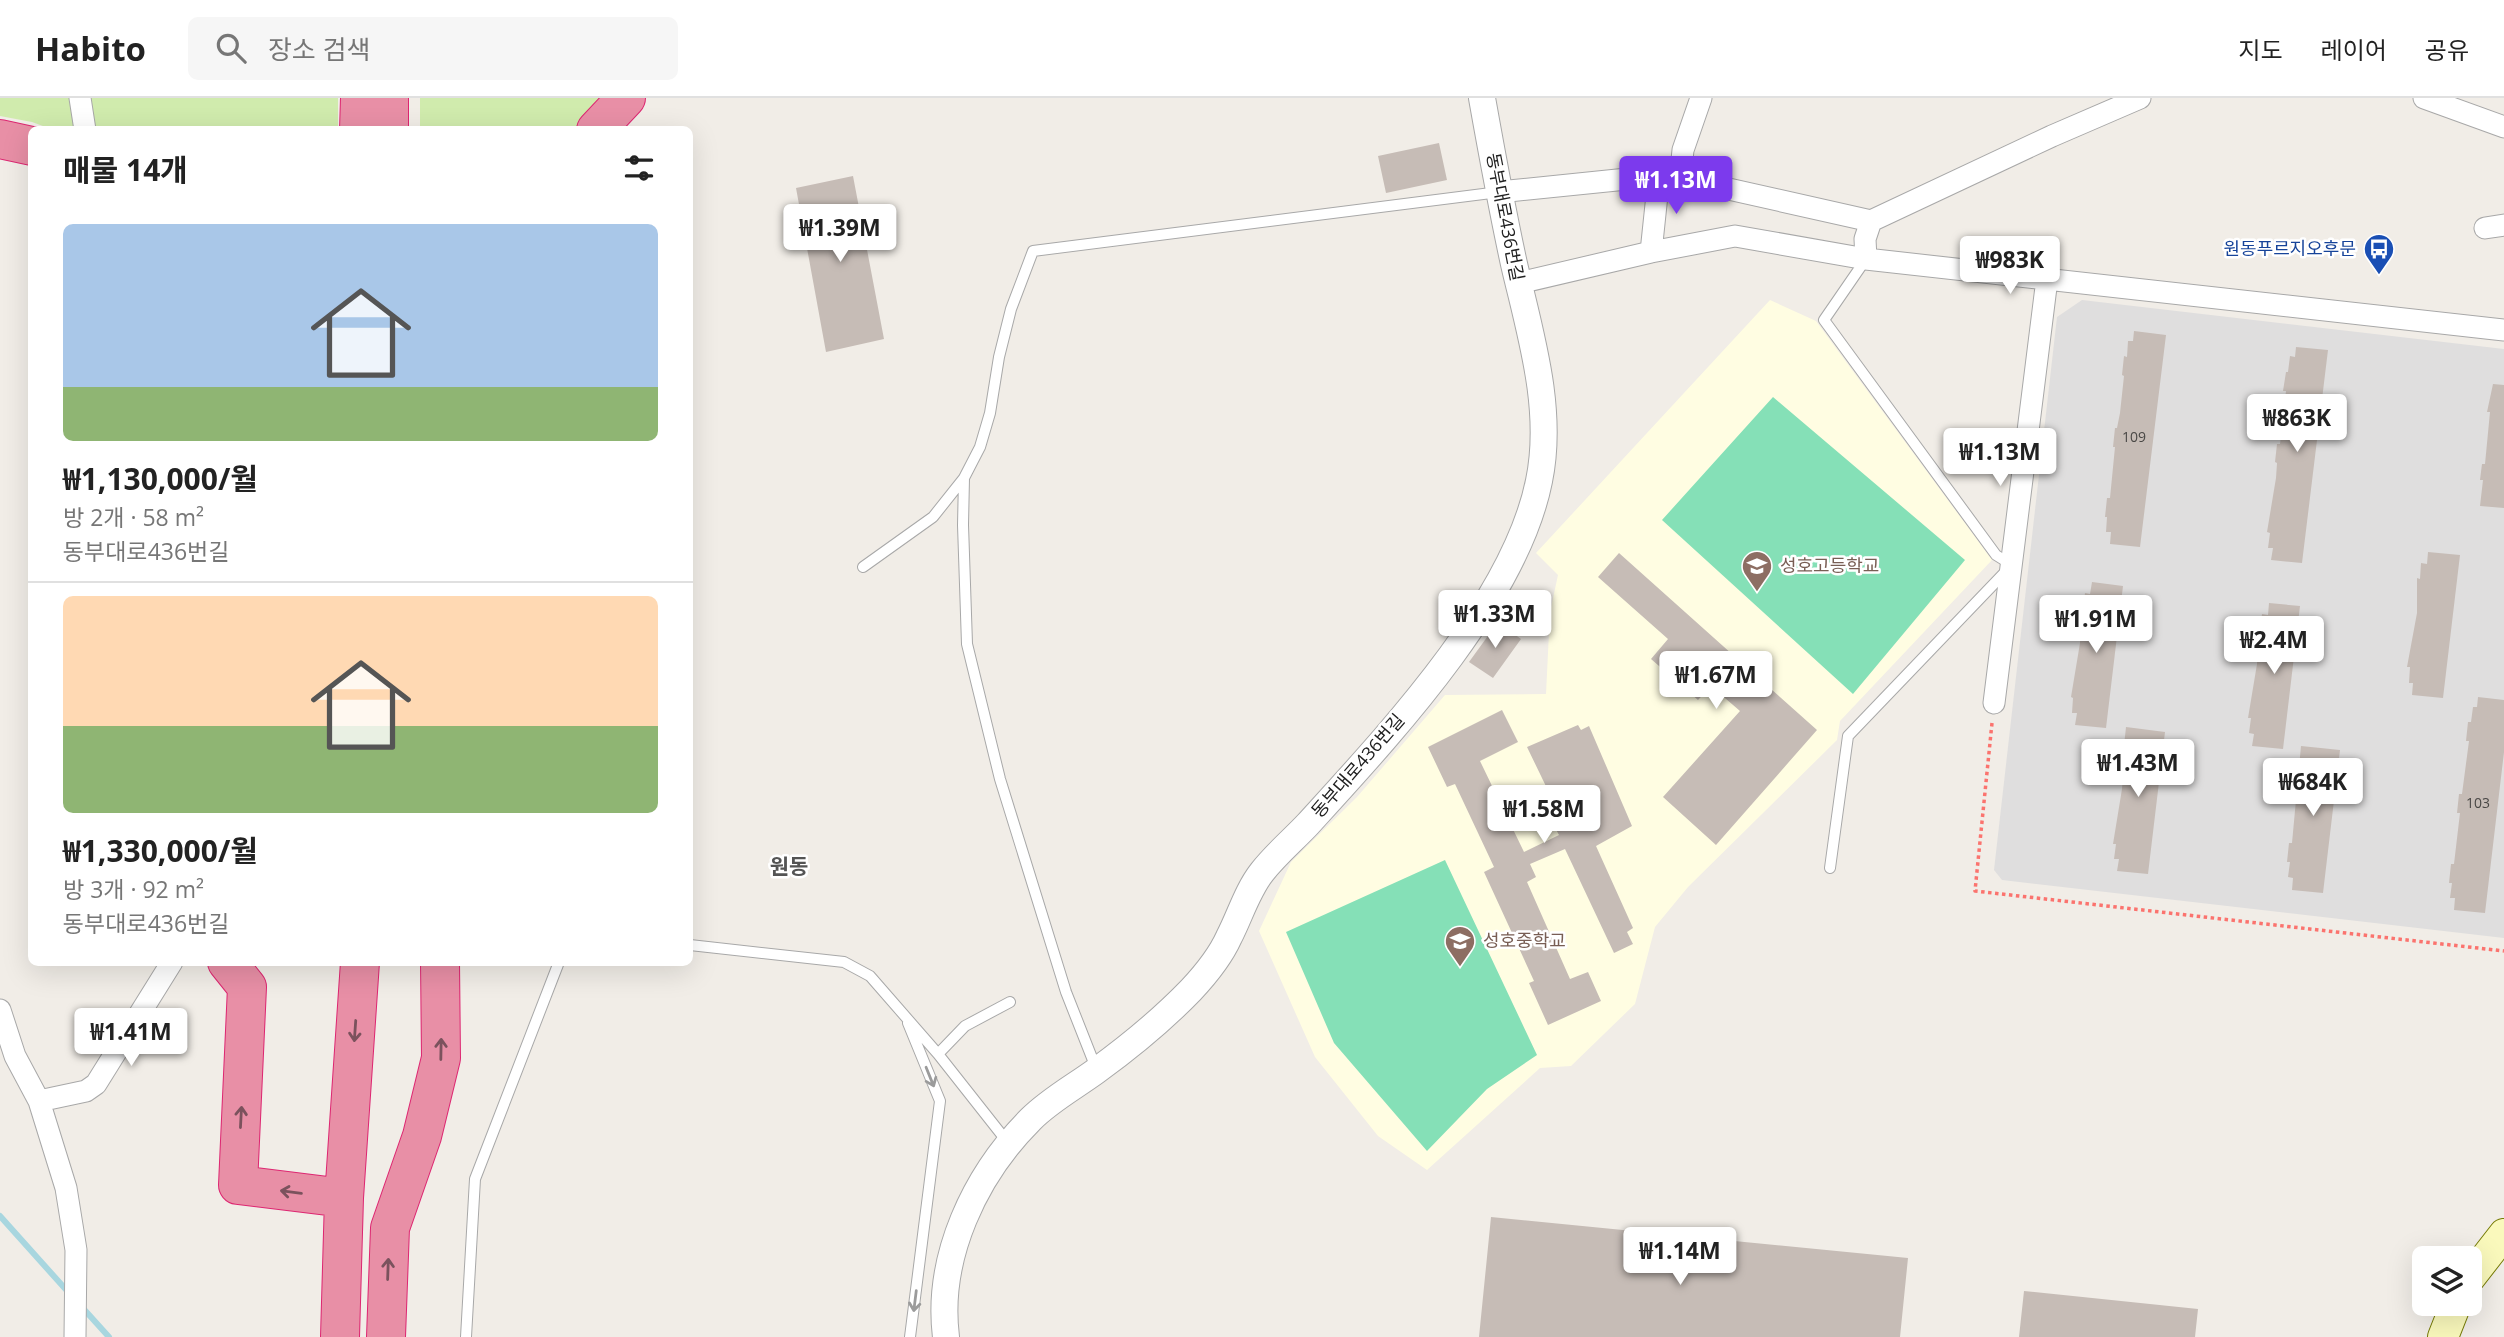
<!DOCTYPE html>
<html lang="ko">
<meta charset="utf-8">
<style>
body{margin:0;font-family:"Open Sans","Noto Sans KR",sans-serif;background:#f6f6f6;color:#222;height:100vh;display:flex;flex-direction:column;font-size:26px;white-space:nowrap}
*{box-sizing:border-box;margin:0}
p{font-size:23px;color:#767676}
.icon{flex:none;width:38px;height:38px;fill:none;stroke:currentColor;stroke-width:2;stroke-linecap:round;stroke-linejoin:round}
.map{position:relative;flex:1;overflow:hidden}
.drawer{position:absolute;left:28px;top:28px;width:665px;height:840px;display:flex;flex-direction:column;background:#fff;border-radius:10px;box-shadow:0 7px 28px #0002}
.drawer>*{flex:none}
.fabs{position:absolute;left:2412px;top:1148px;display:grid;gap:14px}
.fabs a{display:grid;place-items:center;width:70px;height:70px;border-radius:10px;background:#fff;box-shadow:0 7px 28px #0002;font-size:35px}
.price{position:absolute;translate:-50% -60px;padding:0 16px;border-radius:7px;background:#fff;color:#222;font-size:23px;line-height:46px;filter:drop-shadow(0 2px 4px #0008)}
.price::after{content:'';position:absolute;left:50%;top:42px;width:21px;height:16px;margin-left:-10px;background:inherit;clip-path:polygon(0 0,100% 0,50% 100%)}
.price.current{background:#7c3aed;color:#fff}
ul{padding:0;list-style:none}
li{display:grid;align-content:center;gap:14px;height:371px;padding:0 35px}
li+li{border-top:2px solid #e0e0e0}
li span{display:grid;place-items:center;height:217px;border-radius:10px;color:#555}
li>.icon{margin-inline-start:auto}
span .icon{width:126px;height:126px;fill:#fffc;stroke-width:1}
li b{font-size:30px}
h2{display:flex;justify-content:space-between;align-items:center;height:84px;padding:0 35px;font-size:30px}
header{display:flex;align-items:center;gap:42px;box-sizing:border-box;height:98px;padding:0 35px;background:#fff;border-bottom:2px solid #e0e0e0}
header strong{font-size:33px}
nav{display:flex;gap:38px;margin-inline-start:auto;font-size:24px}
.search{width:490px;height:63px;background:#f6f6f6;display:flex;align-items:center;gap:18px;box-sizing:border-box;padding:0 24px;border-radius:10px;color:#767676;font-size:26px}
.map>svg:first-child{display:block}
.residential{fill:#dfdede}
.education{fill:#fffde2}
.grass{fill:#d0ebad}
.pitch{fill:#85e0b7}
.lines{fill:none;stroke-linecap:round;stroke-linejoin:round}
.stream{stroke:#a8d6df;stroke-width:6}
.building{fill:#c6bcb6}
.service-casing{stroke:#a8a8a8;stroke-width:12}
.minor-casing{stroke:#a8a8a8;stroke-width:23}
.tertiary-casing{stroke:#a8a8a8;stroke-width:28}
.secondary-casing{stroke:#767b04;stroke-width:32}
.motorway-casing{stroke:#dd2671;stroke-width:40}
.path{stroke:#fb736e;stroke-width:3.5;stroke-dasharray:3.5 3.5;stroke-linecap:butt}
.service{stroke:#fff;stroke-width:10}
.minor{stroke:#fff;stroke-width:21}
.tertiary{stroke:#fff;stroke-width:26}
.secondary{stroke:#faf9bc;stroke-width:30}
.motorway{stroke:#e88fa6;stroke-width:38}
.oneway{stroke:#7b525d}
.oneway2{stroke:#9b9b9b}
.labels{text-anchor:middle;stroke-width:5;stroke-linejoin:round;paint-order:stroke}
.number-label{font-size:14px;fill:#4a4846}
.street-label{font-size:18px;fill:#212121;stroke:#fff}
.transit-label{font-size:18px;fill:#164399;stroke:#fff;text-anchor:end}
.education-label{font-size:18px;fill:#785e54;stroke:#fff;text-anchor:start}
.quarter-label{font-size:21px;font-weight:bold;fill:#545454;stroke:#fff}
</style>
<header>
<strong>Habito</strong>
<div class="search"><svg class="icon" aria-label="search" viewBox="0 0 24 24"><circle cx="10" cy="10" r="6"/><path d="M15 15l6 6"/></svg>장소 검색</div>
<nav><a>지도</a><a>레이어</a><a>공유</a></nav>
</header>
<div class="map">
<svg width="2504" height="1239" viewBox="0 0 2504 1239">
<rect width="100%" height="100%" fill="#f1ede7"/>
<path class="residential" d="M2082,202L2504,251V840L2002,782L1994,772L2057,219Z"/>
<path class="education" d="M1770,202L1816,223L1992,462L1840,623L1837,642L1688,789L1655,829L1635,906L1571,968L1540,970L1427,1072L1378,1038L1315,959L1259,833L1291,764L1357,699L1445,597L1546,596L1550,514L1558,477L1536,455Z"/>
<path class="grass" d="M0,0H338V31H51L32,24L0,18Z
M420,0H608L575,31L420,32Z"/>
<path class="pitch" d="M1773,299L1965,462L1853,596L1662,422Z
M1445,762L1537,957L1487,991L1427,1053L1334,945L1286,834Z"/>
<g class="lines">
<path class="stream" d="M0,1118L69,1195
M81,1208L109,1239"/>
</g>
<path class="building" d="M1439,45L1447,82L1386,95L1378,58Z
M853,78L884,241L826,254L796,90Z
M2134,233L2166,237L2140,449L2110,446L2111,434H2106L2107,419H2105L2107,400H2110L2115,349H2113L2115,330H2117L2120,315L2124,278L2122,277L2124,258L2127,259L2128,243H2133Z
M2296,249L2328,252L2302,465L2271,462L2273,450H2268L2270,435L2267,434L2276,380L2277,365L2275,364L2277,346H2280L2286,293H2283L2286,274H2288L2290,258L2295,259Z
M2493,286L2504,287V410L2480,408L2483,382H2480L2482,366H2485L2490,314H2487Z
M2428,454L2460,457L2443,600L2412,597L2413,585H2409L2410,569H2407L2417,515V480L2420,481L2421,465L2427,466Z
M1619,455L1817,632L1716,747L1663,699L1740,613L1711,588L1698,602L1651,561L1668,541L1598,479Z
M2092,484L2123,488L2106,630L2075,627L2077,615H2072L2073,600L2071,599L2080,545L2081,510L2083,511L2085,495L2090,496Z
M2269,505L2300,508L2283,651L2252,648L2254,636L2249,635L2251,620H2248L2257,566L2258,531L2260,532L2262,516L2268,517Z
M1498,524L1521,541L1493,580L1469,564Z
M2478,599L2504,602V654L2485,815L2454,812L2455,800H2450L2452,785H2449L2451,766H2454L2460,715H2457L2459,696H2462L2469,643H2466L2468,624H2471L2473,609H2477Z
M1502,612L1518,644L1480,663L1524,754L1559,737L1547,715L1556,709L1527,649L1578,627L1581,632L1589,628L1632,728L1596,748L1633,830L1627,834L1633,846L1614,855L1565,751L1530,766L1536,779L1527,784L1570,881L1588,874L1601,903L1548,927L1529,885L1534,883L1484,774L1494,769L1455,686L1447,689L1428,649Z
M2126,629L2165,634L2148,776L2117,773L2119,761H2114L2116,746H2113L2122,691L2123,676H2121Z
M2301,648L2340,652L2323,795L2292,792L2293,780L2288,779L2290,764H2287L2289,745H2292Z
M1491,1119L1908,1160L1900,1239H1479Z
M2024,1193L2198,1211L2195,1239H2019Z"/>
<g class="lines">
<g class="service-casing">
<path id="service" d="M964,380L963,427L967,546L1000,681L1066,894L1096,970
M863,469L933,419L964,380L980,349L990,315L999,259L1011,211L1033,153L1499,94
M1830,770L1848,638L2012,467L1996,457L1824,222L1866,161
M690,847L844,864L870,878L938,956L1009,1046
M908,925L940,1003L910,1239
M938,956L965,928L1010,904
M466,1239L475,1081L559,864"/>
</g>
<g class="minor-casing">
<path id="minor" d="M80,0L85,32
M2424,0L2504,29
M1680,81L1683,52L1701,0
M1499,94L1666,77L1871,123L2052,38L2140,0
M2485,130L2504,127
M1651,154L1659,78
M1866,161L1865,141L1871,123
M1519,185L1651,154L1735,138L1866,161L2504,232
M1994,605L2047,181
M0,912L15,958L39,1003L66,1090L76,1152L75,1239
M39,1003L86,993L96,986L172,864"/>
</g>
<g class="tertiary-casing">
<path id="tertiary" d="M946,1239C936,1159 975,1077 1031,1021C1050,1002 1074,989 1096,973C1129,949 1162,922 1191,892C1206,876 1220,859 1229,839C1240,818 1247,793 1262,774C1276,756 1293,742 1308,726C1389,637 1515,503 1539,383C1554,311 1530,235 1514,166C1502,111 1492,56 1482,0"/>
</g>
<g class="secondary-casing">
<path id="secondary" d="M2469,1181L2504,1136
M2443,1239L2456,1206"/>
</g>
<g class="motorway-casing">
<path id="motorway" d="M389,0V32
M359,32L360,0
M596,32L626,0
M0,41L32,48
M227,864L247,889L238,1087L344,1100
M340,1239L344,1100L360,864
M386,1239L390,1130L422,1038L441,960L440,864"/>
</g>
<path class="path" d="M1992,625L1975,793L2504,853"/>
<use href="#service" class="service"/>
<use href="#minor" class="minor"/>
<use href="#tertiary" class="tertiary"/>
<use href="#secondary" class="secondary"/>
<use href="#motorway" class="motorway"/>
</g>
<defs><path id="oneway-shaft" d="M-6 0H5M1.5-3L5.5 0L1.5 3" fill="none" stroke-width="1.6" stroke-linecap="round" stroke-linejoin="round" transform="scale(1.75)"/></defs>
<g class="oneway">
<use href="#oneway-shaft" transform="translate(355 933) rotate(94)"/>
<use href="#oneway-shaft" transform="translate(441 951) rotate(-89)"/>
<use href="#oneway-shaft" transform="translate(241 1019) rotate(-87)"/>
<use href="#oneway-shaft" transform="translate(291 1094) rotate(-173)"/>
<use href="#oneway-shaft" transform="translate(388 1171) rotate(-88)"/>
</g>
<g class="oneway2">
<use href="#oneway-shaft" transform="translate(930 979) rotate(68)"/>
<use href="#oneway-shaft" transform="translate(915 1203) rotate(97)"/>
</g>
<defs>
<g id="bus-pin" transform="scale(1.575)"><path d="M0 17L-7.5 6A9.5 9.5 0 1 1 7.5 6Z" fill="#1a4fb4" stroke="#fff"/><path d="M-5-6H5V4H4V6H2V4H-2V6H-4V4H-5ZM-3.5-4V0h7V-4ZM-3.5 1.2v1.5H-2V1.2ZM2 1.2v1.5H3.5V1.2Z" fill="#fff"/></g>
<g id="school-pin" transform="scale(1.575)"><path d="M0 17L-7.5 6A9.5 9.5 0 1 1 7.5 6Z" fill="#8d6e63" stroke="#fff"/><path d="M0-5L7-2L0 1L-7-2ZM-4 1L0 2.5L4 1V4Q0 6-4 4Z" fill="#fff"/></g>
</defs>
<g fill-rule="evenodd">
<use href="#bus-pin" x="2379" y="151"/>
<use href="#school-pin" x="1757" y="468"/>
<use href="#school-pin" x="1460" y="843"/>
</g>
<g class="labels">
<g class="number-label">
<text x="2134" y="344">109</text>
<text x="2478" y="710">103</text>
</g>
<g class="street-label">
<text transform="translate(1505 119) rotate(79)" y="6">동부대로436번길</text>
<text transform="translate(1358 668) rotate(-49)" y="6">동부대로436번길</text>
</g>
<g class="transit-label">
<text x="2356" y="157">원동푸르지오후문</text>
</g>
<g class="education-label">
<text x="1780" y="474">성호고등학교</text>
<text x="1483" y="849">성호중학교</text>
</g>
<g class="quarter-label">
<text x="789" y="776">원동</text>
</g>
</g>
</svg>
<div class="fabs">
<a><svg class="icon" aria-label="layers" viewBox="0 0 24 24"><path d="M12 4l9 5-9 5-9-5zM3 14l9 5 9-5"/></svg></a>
</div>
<b class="price current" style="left:1676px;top:118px">₩1.13M</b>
<b class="price" style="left:840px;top:166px">₩1.39M</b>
<b class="price" style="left:2010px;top:198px">₩983K</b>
<b class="price" style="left:2297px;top:356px">₩863K</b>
<b class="price" style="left:2000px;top:390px">₩1.13M</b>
<b class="price" style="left:1495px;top:552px">₩1.33M</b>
<b class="price" style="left:2096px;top:557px">₩1.91M</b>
<b class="price" style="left:2274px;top:578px">₩2.4M</b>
<b class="price" style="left:1716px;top:613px">₩1.67M</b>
<b class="price" style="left:2138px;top:701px">₩1.43M</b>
<b class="price" style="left:2313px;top:720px">₩684K</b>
<b class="price" style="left:1544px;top:747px">₩1.58M</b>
<b class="price" style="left:131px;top:970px">₩1.41M</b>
<b class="price" style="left:1680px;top:1189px">₩1.14M</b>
<section class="drawer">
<h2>매물 14개<svg class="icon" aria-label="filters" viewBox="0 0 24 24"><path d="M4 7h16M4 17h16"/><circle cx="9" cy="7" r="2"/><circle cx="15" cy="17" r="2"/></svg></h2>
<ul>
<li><span style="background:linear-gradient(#a9c7e8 75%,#8fb573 0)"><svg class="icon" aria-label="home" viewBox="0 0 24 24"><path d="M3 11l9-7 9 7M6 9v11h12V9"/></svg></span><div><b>₩1,130,000/월</b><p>방 2개 · 58 m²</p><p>동부대로436번길</p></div></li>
<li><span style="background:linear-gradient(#ffd9b3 60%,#8fb573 0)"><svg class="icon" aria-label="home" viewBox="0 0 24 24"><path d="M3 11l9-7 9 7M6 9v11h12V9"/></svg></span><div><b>₩1,330,000/월</b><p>방 3개 · 92 m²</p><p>동부대로436번길</p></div></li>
</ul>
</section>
</div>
